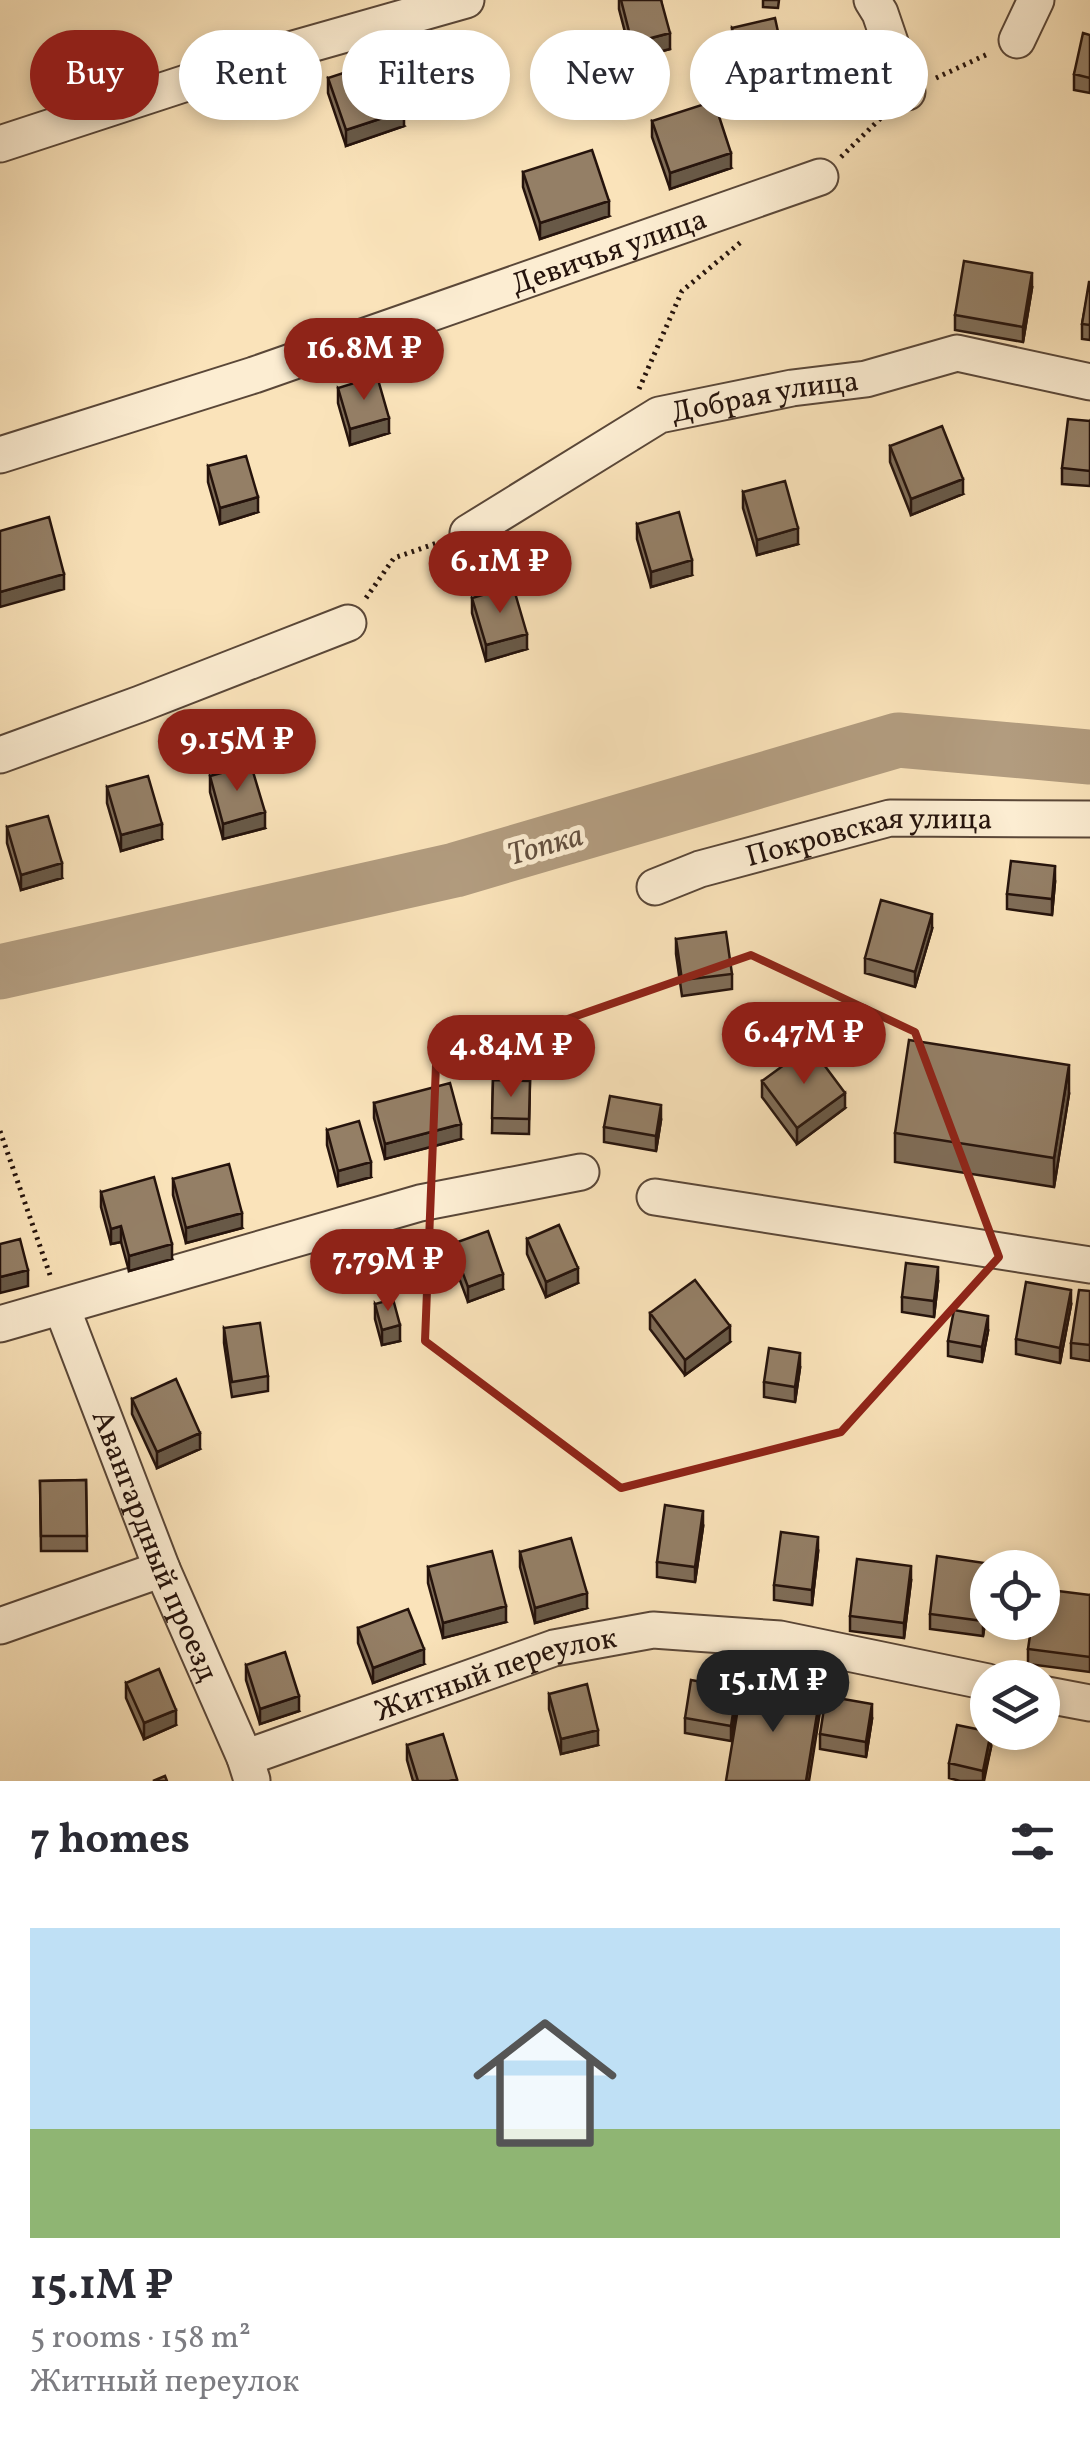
<!DOCTYPE html>
<meta charset="utf-8">
<style>
body{margin:0;font-family:Vollkorn,serif;background:#f2f2f3;color:#2b2b33;height:100vh;display:flex;flex-direction:column;font-size:38px;white-space:nowrap}
*{box-sizing:border-box;margin:0}
p{font-size:32px;color:#7c7c81}
.icon{flex:none;width:55px;height:55px;fill:none;stroke:currentColor;stroke-width:2;stroke-linecap:round;stroke-linejoin:round}
.map{position:relative;height:1781px;overflow:hidden}
.sheet{display:flex;flex-direction:column;background:#fff;flex:1}
.sheet>*{flex:none}
.top-card{position:absolute;left:30px;top:30px;width:1030px;height:90px;display:flex;gap:20px}
.buttons{position:absolute;left:970px;top:1550px;display:grid;gap:20px}
.buttons a{display:grid;place-items:center;width:90px;height:90px;border-radius:50%;background:#fff;box-shadow:0 5px 15px #0003;font-size:50px}
.price{position:absolute;translate:-50% -85px;padding:0 22px;border-radius:35px;background:#8f2418;color:#fff;font-size:32px;line-height:65px;filter:drop-shadow(0 2px 5px #0008)}
.price::after{content:'';position:absolute;left:50%;top:60px;width:30px;height:22px;margin-left:-15px;background:inherit;clip-path:polygon(0 0,100% 0,50% 100%)}
.price.on{background:#222;color:#fff}
ul{padding:0;list-style:none}
li{display:grid;align-content:center;gap:20px;height:530px;padding:0 30px}
li span{display:grid;place-items:center;height:310px;border-radius:0px;color:#555}
li>.icon{margin-inline-start:auto}
span .icon{width:180px;height:180px;fill:#fffc;stroke-width:1}
li b{font-size:42px}
h2{display:flex;justify-content:space-between;align-items:center;height:120px;padding:0 30px;font-size:42px}
.pill{padding:0 35px;border-radius:45px;background:#fff;box-shadow:0 5px 15px #0003;font-size:35px;line-height:90px}
.pill.on{background:#8f2418;color:#fff}
.map>svg:first-child{display:block}
.lines{fill:none;stroke-linecap:round;stroke-linejoin:round}
.river{stroke:#b29c7f;stroke-width:55}
.street-casing{stroke:#5a4738;stroke-width:39}
.path{stroke:#25130c;stroke-width:5;stroke-dasharray:2.5 5;stroke-linecap:butt}
.street{stroke:#fcedd2;stroke-width:35}
.wall{fill:#7f6d58;stroke:#25130c;stroke-width:2.5}
.shaded-wall{fill:#685947;stroke:#25130c;stroke-width:2.5}
.building{fill:#947f66;stroke:#25130c;stroke-width:2.5}
.marked{fill:none;stroke:#8f2418;stroke-width:8;stroke-linejoin:round}
.labels{text-anchor:middle;stroke-width:10;stroke-linejoin:round;paint-order:stroke}
.street-label{font-size:30px;fill:#25130c;stroke:#fcedd2}
.water-label{font-size:32px;font-style:italic;fill:#645140;stroke:#fcedd2}
</style>
<div class="map">
<svg width="1090" height="1781" viewBox="0 0 1090 1781">
<rect width="100%" height="100%" fill="#fae3ba"/>
<filter id="stains"><feTurbulence type="fractalNoise" baseFrequency=".002" numOctaves="4"/><feColorMatrix values="0 0 0 0 .2 0 0 0 0 .09 0 0 0 0 .02 0 0 0 .5 -.17"/></filter>
<radialGradient id="worn" r=".72"><stop offset=".6" stop-color="#630" stop-opacity="0"/><stop offset="1" stop-color="#630" stop-opacity=".3"/></radialGradient>
<g class="lines">
<path class="river" d="M0,972L455,870L898,740L1090,757"/>
<g class="street-casing">
<g id="street">
<path d="M872,0L880,13L907,92"/>
<path d="M1017,40L1036,0"/>
<path d="M0,144L272,55L466,0"/>
<path id="s1" d="M0,455L254,375L820,177"/>
<path id="s2" d="M468,533L659,415L792,388L866,379L957,353L1090,382"/>
<path d="M0,755L140,704L348,623"/>
<path id="s3" d="M655,887L700,869L890,818L1090,819"/>
<path d="M655,1197L1090,1265"/>
<path id="s4" d="M62,1308L162,1569L245,1758L252,1780"/>
<path d="M0,1324L420,1203L581,1172"/>
<path d="M0,1626L162,1569"/>
<path d="M1042,1694L1090,1703"/>
<path id="s5" d="M245,1758L554,1648L653,1630L780,1639L988,1682"/>
</g>
</g>
<path class="path" d="M936,78L990,53
M841,157L887,112
M639,389L682,291L741,242
M366,598L394,558L437,543
M0,1131L50,1275"/>
<use href="#street" class="street"/>
</g>
<path class="wall" d="M619,0H661L670,49L632,59L619,9Z
M763,0H779L778,8L763,7Z
M732,28L785,79L742,88L732,43Z
M1090,35V93L1074,90V74Z
M328,78L404,126L346,146L328,93Z
M652,121L731,168L670,189L652,137Z
M523,172L609,216L540,239L523,187Z
M1090,282V340L1082,339V324Z
M1032,288L1023,342L955,330V315Z
M338,388L389,433L350,445L338,403Z
M1090,421V486L1062,484V468Z
M890,446L963,494L911,515L890,462Z
M208,466L258,512L220,524L208,482Z
M743,492L798,544L757,555L743,508Z
M637,524L692,575L651,587L637,539Z
M472,598L527,649L486,661L472,613Z
M210,776L265,828L223,839L210,792Z
M107,787L162,839L121,851L107,803Z
M7,827L62,878L21,890L7,843Z
M1055,882L1052,915L1007,909V894Z
M932,929L915,987L865,973V958Z
M676,939L732,974V989L682,996L676,954Z
M493,1080L530,1081L529,1134L492,1133Z
M762,1081L845,1108L797,1144L762,1097Z
M1069,1094L1054,1187L895,1162V1133Z
M374,1103L461,1139L385,1159L374,1118Z
M661,1120L656,1151L604,1142V1127Z
M327,1130L371,1177L338,1186L327,1145Z
M173,1179L242,1228L186,1243L173,1195Z
M101,1192L172,1259L129,1271L121,1242L111,1244L101,1207Z
M527,1239L578,1283L546,1297L527,1254Z
M452,1244L503,1289L468,1302L452,1259Z
M938,1282L934,1317L902,1312V1297Z
M1090,1291V1361L1071,1358V1343Z
M375,1304L400,1341L382,1345L375,1319Z
M1071,1305L1060,1363L1016,1354V1339Z
M650,1313L730,1342L685,1375L650,1329Z
M224,1328L268,1376V1391L232,1397L224,1343Z
M988,1331L982,1362L948,1356V1341Z
M800,1368L795,1402L764,1397V1382Z
M132,1399L200,1449L157,1468L132,1414Z
M86,1480L87,1551H41L40,1481Z
M703,1527L695,1582L657,1577V1562Z
M520,1552L587,1608L535,1623L520,1567Z
M818,1552L812,1605L774,1600V1585Z
M428,1567L506,1622L443,1638L428,1583Z
M988,1568V1604L983,1636L930,1629V1614Z
M911,1581L904,1638L850,1631V1616Z
M1090,1595V1672L1028,1664V1649Z
M358,1628L424,1664L373,1683L358,1643Z
M246,1665L299,1711L260,1724L246,1680Z
M126,1683L176,1725L144,1739L126,1698Z
M549,1694L598,1745L561,1754L549,1709Z
M737,1703L731,1741L685,1733V1718Z
M872,1719L866,1757L820,1749V1734Z
M407,1745L457,1781H413L407,1760Z
M991,1747L984,1781H960L949,1778V1763Z"/>
<path class="shaded-wall" d="M670,33V49L632,59V43Z
M785,64V79L742,88V73Z
M404,111V126L346,146V130Z
M731,153V168L670,189V173Z
M609,201V216L540,239V223Z
M1032,273V288L1023,342V327Z
M389,418V433L350,445V429Z
M963,479V494L911,515V499Z
M258,497V512L220,524V508Z
M798,528V544L757,555V540Z
M692,560V575L651,587V572Z
M64,574V589L0,607V592Z
M527,634V649L486,661V645Z
M265,812V828L223,839V824Z
M162,824V839L121,851V835Z
M62,863V878L21,890V875Z
M1055,866V882L1052,915V899Z
M932,914V929L915,987V972Z
M1069,1065V1094L1054,1187V1158Z
M845,1093V1108L797,1144V1128Z
M661,1105V1120L656,1151V1136Z
M461,1124V1139L385,1159V1144Z
M371,1162V1177L338,1186V1171Z
M242,1213V1228L186,1243V1228Z
M121,1226V1242L111,1244V1229Z
M172,1244V1259L129,1271V1256Z
M938,1267V1282L934,1317V1301Z
M578,1268V1283L546,1297V1282Z
M28,1270V1286L0,1293V1277Z
M503,1274V1289L468,1302V1287Z
M1071,1290V1305L1060,1363V1348Z
M988,1316V1331L982,1362V1347Z
M400,1325V1341L382,1345V1330Z
M730,1326V1342L685,1375V1360Z
M800,1353V1368L795,1402V1387Z
M200,1433V1449L157,1468V1452Z
M703,1511V1527L695,1582V1567Z
M818,1537V1552L812,1605V1590Z
M911,1566V1581L904,1638V1623Z
M988,1589V1604L983,1636V1621Z
M587,1593V1608L535,1623V1608Z
M506,1606V1622L443,1638V1623Z
M424,1649V1664L373,1683V1668Z
M737,1688V1703L731,1741V1726Z
M299,1696V1711L260,1724V1709Z
M820,1696V1712L809,1781H806Z
M872,1704V1719L866,1757V1742Z
M176,1710V1725L144,1739V1723Z
M598,1730V1745L561,1754V1739Z
M991,1732V1747L983,1781V1771Z"/>
<path class="building" d="M621,0H661L670,33L632,43Z
M775,18L785,64L742,73L732,28Z
M1083,33L1090,35V78L1074,74Z
M386,59L404,111L346,130L328,78Z
M714,101L731,153L670,173L652,121Z
M592,150L609,201L540,223L523,172Z
M964,261L1032,273L1023,327L955,315Z
M1089,282H1090V325L1082,324Z
M377,376L389,418L350,429L338,388Z
M1068,419L1090,421V471L1062,468Z
M942,426L963,479L911,499L890,446Z
M246,456L258,497L220,508L208,466Z
M785,481L798,528L757,540L743,492Z
M679,512L692,560L651,572L637,524Z
M49,517L64,574L0,592V531Z
M513,586L527,634L486,645L472,598Z
M251,765L265,812L223,824L210,776Z
M148,776L162,824L121,835L107,787Z
M48,816L62,863L21,875L7,827Z
M1011,861L1055,866L1052,899L1007,894Z
M881,900L932,914L915,972L865,958Z
M726,932L732,974L682,980L676,939Z
M909,1040L1069,1065L1054,1158L895,1133Z
M810,1046L845,1093L797,1128L762,1081Z
M493,1080L530,1081L529,1119L492,1118Z
M450,1083L461,1124L385,1144L374,1103Z
M610,1096L661,1105L656,1136L604,1127Z
M359,1121L371,1162L338,1171L327,1130Z
M229,1164L242,1213L186,1228L173,1179Z
M154,1177L172,1244L129,1256L121,1226L111,1229L101,1192Z
M559,1225L578,1268L546,1282L527,1239Z
M488,1231L503,1274L468,1287L452,1244Z
M20,1239L28,1270L0,1277V1244Z
M906,1263L938,1267L934,1301L902,1297Z
M695,1280L730,1326L685,1360L650,1313Z
M1026,1282L1071,1290L1060,1348L1016,1339Z
M1079,1290L1090,1291V1345L1071,1343Z
M393,1299L400,1325L382,1330L375,1304Z
M954,1310L988,1316L982,1347L948,1341Z
M260,1323L268,1376L232,1382L224,1328Z
M769,1348L800,1353L795,1387L764,1382Z
M176,1379L200,1433L157,1452L132,1399Z
M86,1480L87,1536H41L40,1481Z
M665,1505L703,1511L695,1567L657,1562Z
M781,1532L818,1537L812,1590L774,1585Z
M571,1538L587,1593L535,1608L520,1552Z
M492,1551L506,1606L443,1623L428,1567Z
M937,1556L991,1564L990,1568H988V1589L983,1621L930,1614Z
M857,1559L911,1566L904,1623L850,1616Z
M1042,1589L1090,1595V1657L1028,1649L1032,1622H1042Z
M408,1609L424,1649L373,1668L358,1628Z
M285,1652L299,1696L260,1709L246,1665Z
M159,1669L176,1710L144,1723L126,1683Z
M691,1680L737,1688L731,1726L685,1718Z
M587,1684L598,1730L561,1739L549,1694Z
M742,1684L820,1696L806,1781H726Z
M826,1696L872,1704L866,1742L820,1734Z
M957,1725L991,1732L983,1771L949,1763Z
M443,1734L457,1779L449,1781H418L407,1745Z
M165,1776L167,1781H153Z"/>
<path class="marked" d="M751,955L915,1032L999,1257L841,1432L621,1488L425,1341L436,1065Z"/>
<g class="labels">
<g class="street-label">
<text dy="10" stroke="none"><textPath href="#s1" startOffset="642">Девичья улица</textPath></text>
<text dy="10" stroke="none"><textPath href="#s2" startOffset="332">Добрая улица</textPath></text>
<text dy="10" stroke="none"><textPath href="#s3" startOffset="222">Покровская улица</textPath></text>
<text dy="10" stroke="none"><textPath href="#s4" startOffset="255">Авангардный проезд</textPath></text>
<text dy="10" stroke="none"><textPath href="#s5" startOffset="265">Житный переулок</textPath></text>
</g>
<g class="water-label">
<text transform="translate(545 844) rotate(-16)" y="11">Топка</text>
</g>
</g>
<rect width="100%" height="100%" filter="url(#stains)"/>
<rect width="100%" height="100%" fill="url(#worn)"/>
</svg>
<div class="buttons">
<a><svg class="icon" aria-label="locate" viewBox="0 0 24 24"><circle cx="12" cy="12" r="6"/><path d="M12 2v4M12 18v4M2 12h4M18 12h4"/></svg></a>
<a><svg class="icon" aria-label="layers" viewBox="0 0 24 24"><path d="M12 4l9 5-9 5-9-5zM3 14l9 5 9-5"/></svg></a>
</div>
<b class="price" style="left:364px;top:403px">16.8M ₽</b>
<b class="price" style="left:500px;top:616px">6.1M ₽</b>
<b class="price" style="left:237px;top:794px">9.15M ₽</b>
<b class="price" style="left:804px;top:1087px">6.47M ₽</b>
<b class="price" style="left:511px;top:1100px">4.84M ₽</b>
<b class="price" style="left:388px;top:1314px">7.79M ₽</b>
<b class="price on" style="left:773px;top:1735px">15.1M ₽</b>
<div class="top-card">
<a class="pill on">Buy</a>
<a class="pill">Rent</a>
<a class="pill">Filters</a>
<a class="pill">New</a>
<a class="pill">Apartment</a>
</div>
</div>
<section class="sheet">
<h2>7 homes<svg class="icon" aria-label="filters" viewBox="0 0 24 24"><path d="M4 7h16M4 17h16"/><circle cx="9" cy="7" r="2"/><circle cx="15" cy="17" r="2"/></svg></h2>
<ul>
<li><span style="background:linear-gradient(#bfe0f5 65%,#8fb573 0)"><svg class="icon" aria-label="home" viewBox="0 0 24 24"><path d="M3 11l9-7 9 7M6 9v11h12V9"/></svg></span><div><b>15.1M ₽</b><p>5 rooms · 158 m²</p><p>Житный переулок</p></div></li>
</ul>
</section>
